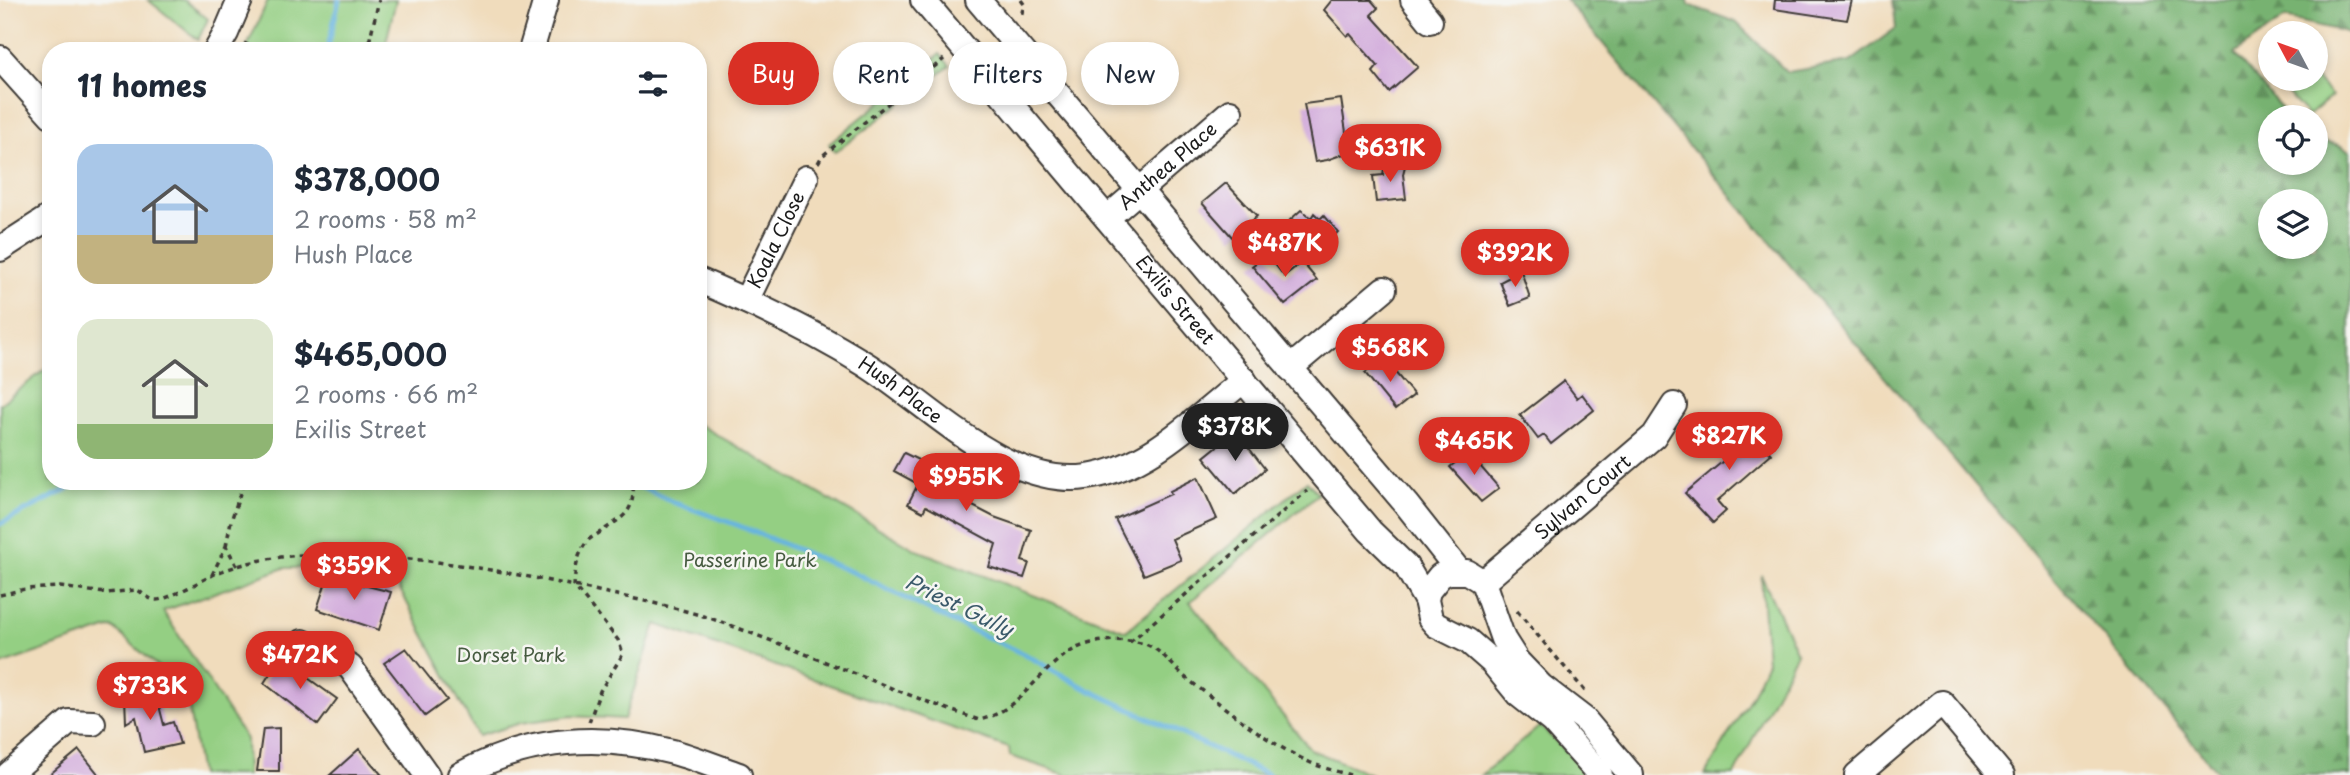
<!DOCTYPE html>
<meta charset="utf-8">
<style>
body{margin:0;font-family:"Playpen Sans",sans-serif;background:#f6f6f7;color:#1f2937;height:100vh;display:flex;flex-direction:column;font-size:26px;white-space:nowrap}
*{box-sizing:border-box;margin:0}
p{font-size:23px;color:#747a83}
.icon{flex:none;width:38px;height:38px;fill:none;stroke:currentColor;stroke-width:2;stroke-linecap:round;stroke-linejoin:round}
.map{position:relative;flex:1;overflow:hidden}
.side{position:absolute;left:42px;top:42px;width:665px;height:448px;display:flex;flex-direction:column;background:#fff;border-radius:28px;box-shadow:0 4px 10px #0003}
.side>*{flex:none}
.guide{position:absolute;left:728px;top:42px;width:665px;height:63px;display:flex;gap:14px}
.needle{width:46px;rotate:311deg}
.fabs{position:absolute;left:2258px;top:21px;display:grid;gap:14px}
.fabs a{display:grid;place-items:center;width:70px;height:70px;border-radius:50%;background:#fff;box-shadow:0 4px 10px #0003;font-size:35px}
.price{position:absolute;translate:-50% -60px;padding:0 16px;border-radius:24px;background:#d93025;color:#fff;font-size:23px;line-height:46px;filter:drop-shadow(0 2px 4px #0008)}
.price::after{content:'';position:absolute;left:50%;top:42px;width:21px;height:16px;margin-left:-10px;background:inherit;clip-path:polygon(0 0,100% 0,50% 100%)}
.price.current{background:#222;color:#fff}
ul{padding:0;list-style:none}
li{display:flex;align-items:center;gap:21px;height:175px;padding:0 35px}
li span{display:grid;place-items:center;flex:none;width:196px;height:140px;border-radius:21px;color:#555}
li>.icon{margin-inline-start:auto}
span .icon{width:84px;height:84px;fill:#fffc;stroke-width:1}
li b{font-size:30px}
h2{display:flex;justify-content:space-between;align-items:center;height:84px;padding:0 35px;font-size:30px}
.pill{padding:0 24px;border-radius:32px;background:#fff;box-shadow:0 4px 10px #0003;font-size:24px;line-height:63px}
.pill.current{background:#d93025;color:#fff}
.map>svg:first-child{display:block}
.green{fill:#94cf83;stroke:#587650;stroke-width:2}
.forest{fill:url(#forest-firs);stroke:#4a6746;stroke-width:2;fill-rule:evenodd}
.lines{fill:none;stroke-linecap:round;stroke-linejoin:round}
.stream{stroke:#66b4e0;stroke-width:5}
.building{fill:#d2abdb}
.minor-casing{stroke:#3c3934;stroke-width:28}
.path{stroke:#3c3934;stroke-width:3.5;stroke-dasharray:5 5;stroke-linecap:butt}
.minor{stroke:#fff;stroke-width:24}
.labels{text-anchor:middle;stroke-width:5;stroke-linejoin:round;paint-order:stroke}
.street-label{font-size:19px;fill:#1c1c1c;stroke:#f6f6f2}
.park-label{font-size:19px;fill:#465b40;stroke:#f6f6f2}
.water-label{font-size:21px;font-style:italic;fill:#3a596a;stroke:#f6f6f2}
</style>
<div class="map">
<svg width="2350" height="775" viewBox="0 0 2350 775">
<defs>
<pattern id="forest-firs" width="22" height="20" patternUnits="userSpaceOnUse" patternTransform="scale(1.75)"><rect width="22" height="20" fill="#77b271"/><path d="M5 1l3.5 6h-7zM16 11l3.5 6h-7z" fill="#61905c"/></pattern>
</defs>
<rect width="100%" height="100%" fill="#f6f6f2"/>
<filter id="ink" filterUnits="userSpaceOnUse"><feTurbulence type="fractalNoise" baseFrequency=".0143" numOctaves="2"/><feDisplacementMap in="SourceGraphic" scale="14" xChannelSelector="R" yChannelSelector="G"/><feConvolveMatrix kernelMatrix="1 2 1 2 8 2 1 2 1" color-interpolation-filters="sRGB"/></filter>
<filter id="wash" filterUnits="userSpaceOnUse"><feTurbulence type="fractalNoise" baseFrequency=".00686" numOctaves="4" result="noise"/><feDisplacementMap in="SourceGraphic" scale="28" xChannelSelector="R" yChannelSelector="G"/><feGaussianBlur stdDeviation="1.57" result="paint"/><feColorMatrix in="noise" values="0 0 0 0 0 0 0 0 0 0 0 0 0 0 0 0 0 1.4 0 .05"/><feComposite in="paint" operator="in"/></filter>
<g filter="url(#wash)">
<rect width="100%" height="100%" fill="#f0dcbc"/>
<path class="green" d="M148,0H184L208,19L198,40Z
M268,0H396L384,51H245Z
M940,54L950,66L835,152L829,144Z
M2315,78L2332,96L2308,116L2275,79Z
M51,365V481H698V424L917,550L1126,631L1307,481L1318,494L1190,602L1311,750L1373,775H1067L1010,756L1009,748L656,624L624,719L571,716L521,723L478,736L388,567L284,568L163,611L246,739L247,775H200L186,691L112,627L0,665V404Z
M1761,575L1797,653L1734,775H1705L1752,695L1767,662Z
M1540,726L1591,775H1481Z"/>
<path class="forest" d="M1566,0H1688L1689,5L1736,22L1787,72L1850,62L1896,28L1893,0H2350V33L2285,18L2234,54L2289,117H2270V163H2315V139L2339,145L2350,151V775H2220ZM2270,201H2315V247H2270Z"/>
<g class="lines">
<path class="stream" d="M327,51L339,0
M628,481L675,503L737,525L859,575L949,620L1026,655L1087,689L1269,775
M0,524L83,481"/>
</g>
<g id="blocks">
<path class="building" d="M1332,0H1371L1378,8L1371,15L1418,67L1389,92L1373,72L1378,66L1350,34L1347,36L1324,10Z
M1775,0H1852L1847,20L1774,9Z
M1341,99L1349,152L1327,160L1315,162L1304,104Z
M1385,162L1405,166L1403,174L1406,199L1376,202L1373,176L1383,175Z
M1226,183L1257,216L1233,238L1202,203Z
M1301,210L1311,218L1314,213L1320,219L1324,215L1338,232L1327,243L1324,240L1316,247L1290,220Z
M1267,254L1284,276L1302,262L1317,280L1285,305L1252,266Z
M1521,271L1530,298L1510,306L1500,282Z
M1384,359L1414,395L1395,410L1365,373Z
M1564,381L1577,398L1582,394L1594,410L1551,444L1544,435L1538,439L1520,415Z
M1744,422L1771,454L1717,501L1726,511L1713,523L1685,493L1734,452L1728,435Z
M1236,431L1265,469L1235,494L1204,457Z
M1468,452L1499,488L1481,502L1450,467Z
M904,453L973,487L965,502L994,517L1031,530L1022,561L1029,563L1024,578L989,567L996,544L926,506L923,512L908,504L918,484L894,471Z
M1198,477L1217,519L1172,539L1181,560L1144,575L1115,519L1171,494L1170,491Z
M328,576L391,592L379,630L317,609Z
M406,648L447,700L425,716L384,663Z
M280,658L337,699L318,725L264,683Z
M155,690L164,725L173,722L180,744L144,752L136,717L126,723L125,697Z
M279,728V771H257L263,729Z
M359,749L382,775H330Z
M79,750L99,775H49Z"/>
</g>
</g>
<g filter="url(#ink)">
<use href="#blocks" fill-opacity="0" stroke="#3c3934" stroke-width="2"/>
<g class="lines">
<g class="minor-casing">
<g id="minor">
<path id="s1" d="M923,0L1370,531L1406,566L1426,600"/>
<path d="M978,0L1406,504L1458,570"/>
<path d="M1413,0L1430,21"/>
<path d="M216,51L226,33L240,0"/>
<path d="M531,51L546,0"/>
<path d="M0,58L51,115"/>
<path id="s2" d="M1107,218L1230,112"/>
<path d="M0,249L51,216"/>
<path id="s3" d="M698,280C755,304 812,331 865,364C929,404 1007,489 1087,477C1149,468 1196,418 1244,380"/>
<path id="s4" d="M746,301L806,178"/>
<path d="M1290,368L1384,289"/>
<path id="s5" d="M1483,582L1654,436L1674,405"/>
<path d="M303,642L350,667L427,775"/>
<path d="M8,775L69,722L93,723"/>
<path d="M460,775C527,738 600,733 673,752C695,758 717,767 739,775"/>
<path d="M1600,775L1552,721L1518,694L1492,662L1468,641L1436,625L1430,618L1426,600L1428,591L1440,576L1448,572H1467L1483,582L1503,639L1517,661L1541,686L1584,719L1631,775"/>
<path d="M1857,775L1942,703L2002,775"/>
</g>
</g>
<path class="path" d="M1021,0L1024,4L1021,17
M244,43L259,51
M367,51L379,0
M818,163L822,156L944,59
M226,546L231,521L244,481
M212,575L226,546L237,566
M0,595L25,589L60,587L105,593L137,590C143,593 148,599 155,600C164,602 204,579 217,573C276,550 338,552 400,558C467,564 532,577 598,591C639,600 682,608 721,622C808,653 892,691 979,720C1020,712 1041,665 1077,648C1083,645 1091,643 1097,642C1112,639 1130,640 1145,644C1163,650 1175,670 1190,681C1227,709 1266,742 1309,762C1322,768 1336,771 1350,775
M1517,611L1585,691
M1130,642L1307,491
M589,722L600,691L623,654L618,640L574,586C575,571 577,555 586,543C589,538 595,536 599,533C624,516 635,514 633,481"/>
<use href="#minor" class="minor"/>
</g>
</g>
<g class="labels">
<g class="street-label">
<text dy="7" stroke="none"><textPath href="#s2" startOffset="80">Anthea Place</textPath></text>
<text dy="7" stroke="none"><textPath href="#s4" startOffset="68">Koala Close</textPath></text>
<text dy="7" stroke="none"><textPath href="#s1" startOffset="392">Exilis Street</textPath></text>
<text dy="7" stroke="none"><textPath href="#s3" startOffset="231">Hush Place</textPath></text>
<text dy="7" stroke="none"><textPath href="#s5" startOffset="131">Sylvan Court</textPath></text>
</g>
<g class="park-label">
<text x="750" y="567">Passerine Park</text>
<text x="511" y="662">Dorset Park</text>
</g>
<g class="water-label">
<text transform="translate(959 606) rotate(26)" y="7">Priest Gully</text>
</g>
</g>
</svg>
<div class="fabs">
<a><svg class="needle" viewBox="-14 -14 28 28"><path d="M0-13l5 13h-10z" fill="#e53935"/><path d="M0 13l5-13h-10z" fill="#747a83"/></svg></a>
<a><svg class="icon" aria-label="locate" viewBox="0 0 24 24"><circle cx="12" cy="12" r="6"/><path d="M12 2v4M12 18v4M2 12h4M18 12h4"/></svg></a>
<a><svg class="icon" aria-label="layers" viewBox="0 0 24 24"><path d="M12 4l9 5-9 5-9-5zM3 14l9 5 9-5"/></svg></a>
</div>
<b class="price" style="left:1390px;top:184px">$631K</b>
<b class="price" style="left:1285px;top:279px">$487K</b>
<b class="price" style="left:1515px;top:289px">$392K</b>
<b class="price" style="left:1390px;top:384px">$568K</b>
<b class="price current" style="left:1235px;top:463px">$378K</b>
<b class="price" style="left:1729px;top:472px">$827K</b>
<b class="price" style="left:1474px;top:477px">$465K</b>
<b class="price" style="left:966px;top:513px">$955K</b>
<b class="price" style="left:354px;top:602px">$359K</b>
<b class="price" style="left:300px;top:691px">$472K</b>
<b class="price" style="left:150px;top:722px">$733K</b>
<div class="guide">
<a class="pill current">Buy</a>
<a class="pill">Rent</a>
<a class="pill">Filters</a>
<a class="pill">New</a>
</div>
<section class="side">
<h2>11 homes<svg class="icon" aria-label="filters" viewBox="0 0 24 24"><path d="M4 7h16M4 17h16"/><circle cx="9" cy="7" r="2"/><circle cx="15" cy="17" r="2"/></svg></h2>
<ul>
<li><span style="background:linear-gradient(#a9c7e8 65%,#c2b280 0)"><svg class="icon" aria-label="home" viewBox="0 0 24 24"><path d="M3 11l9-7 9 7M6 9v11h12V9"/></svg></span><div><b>$378,000</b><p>2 rooms · 58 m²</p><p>Hush Place</p></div></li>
<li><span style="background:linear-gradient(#dfe7d0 75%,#8fb573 0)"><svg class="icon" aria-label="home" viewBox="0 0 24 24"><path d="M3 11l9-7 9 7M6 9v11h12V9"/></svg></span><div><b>$465,000</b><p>2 rooms · 66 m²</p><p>Exilis Street</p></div></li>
</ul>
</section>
</div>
